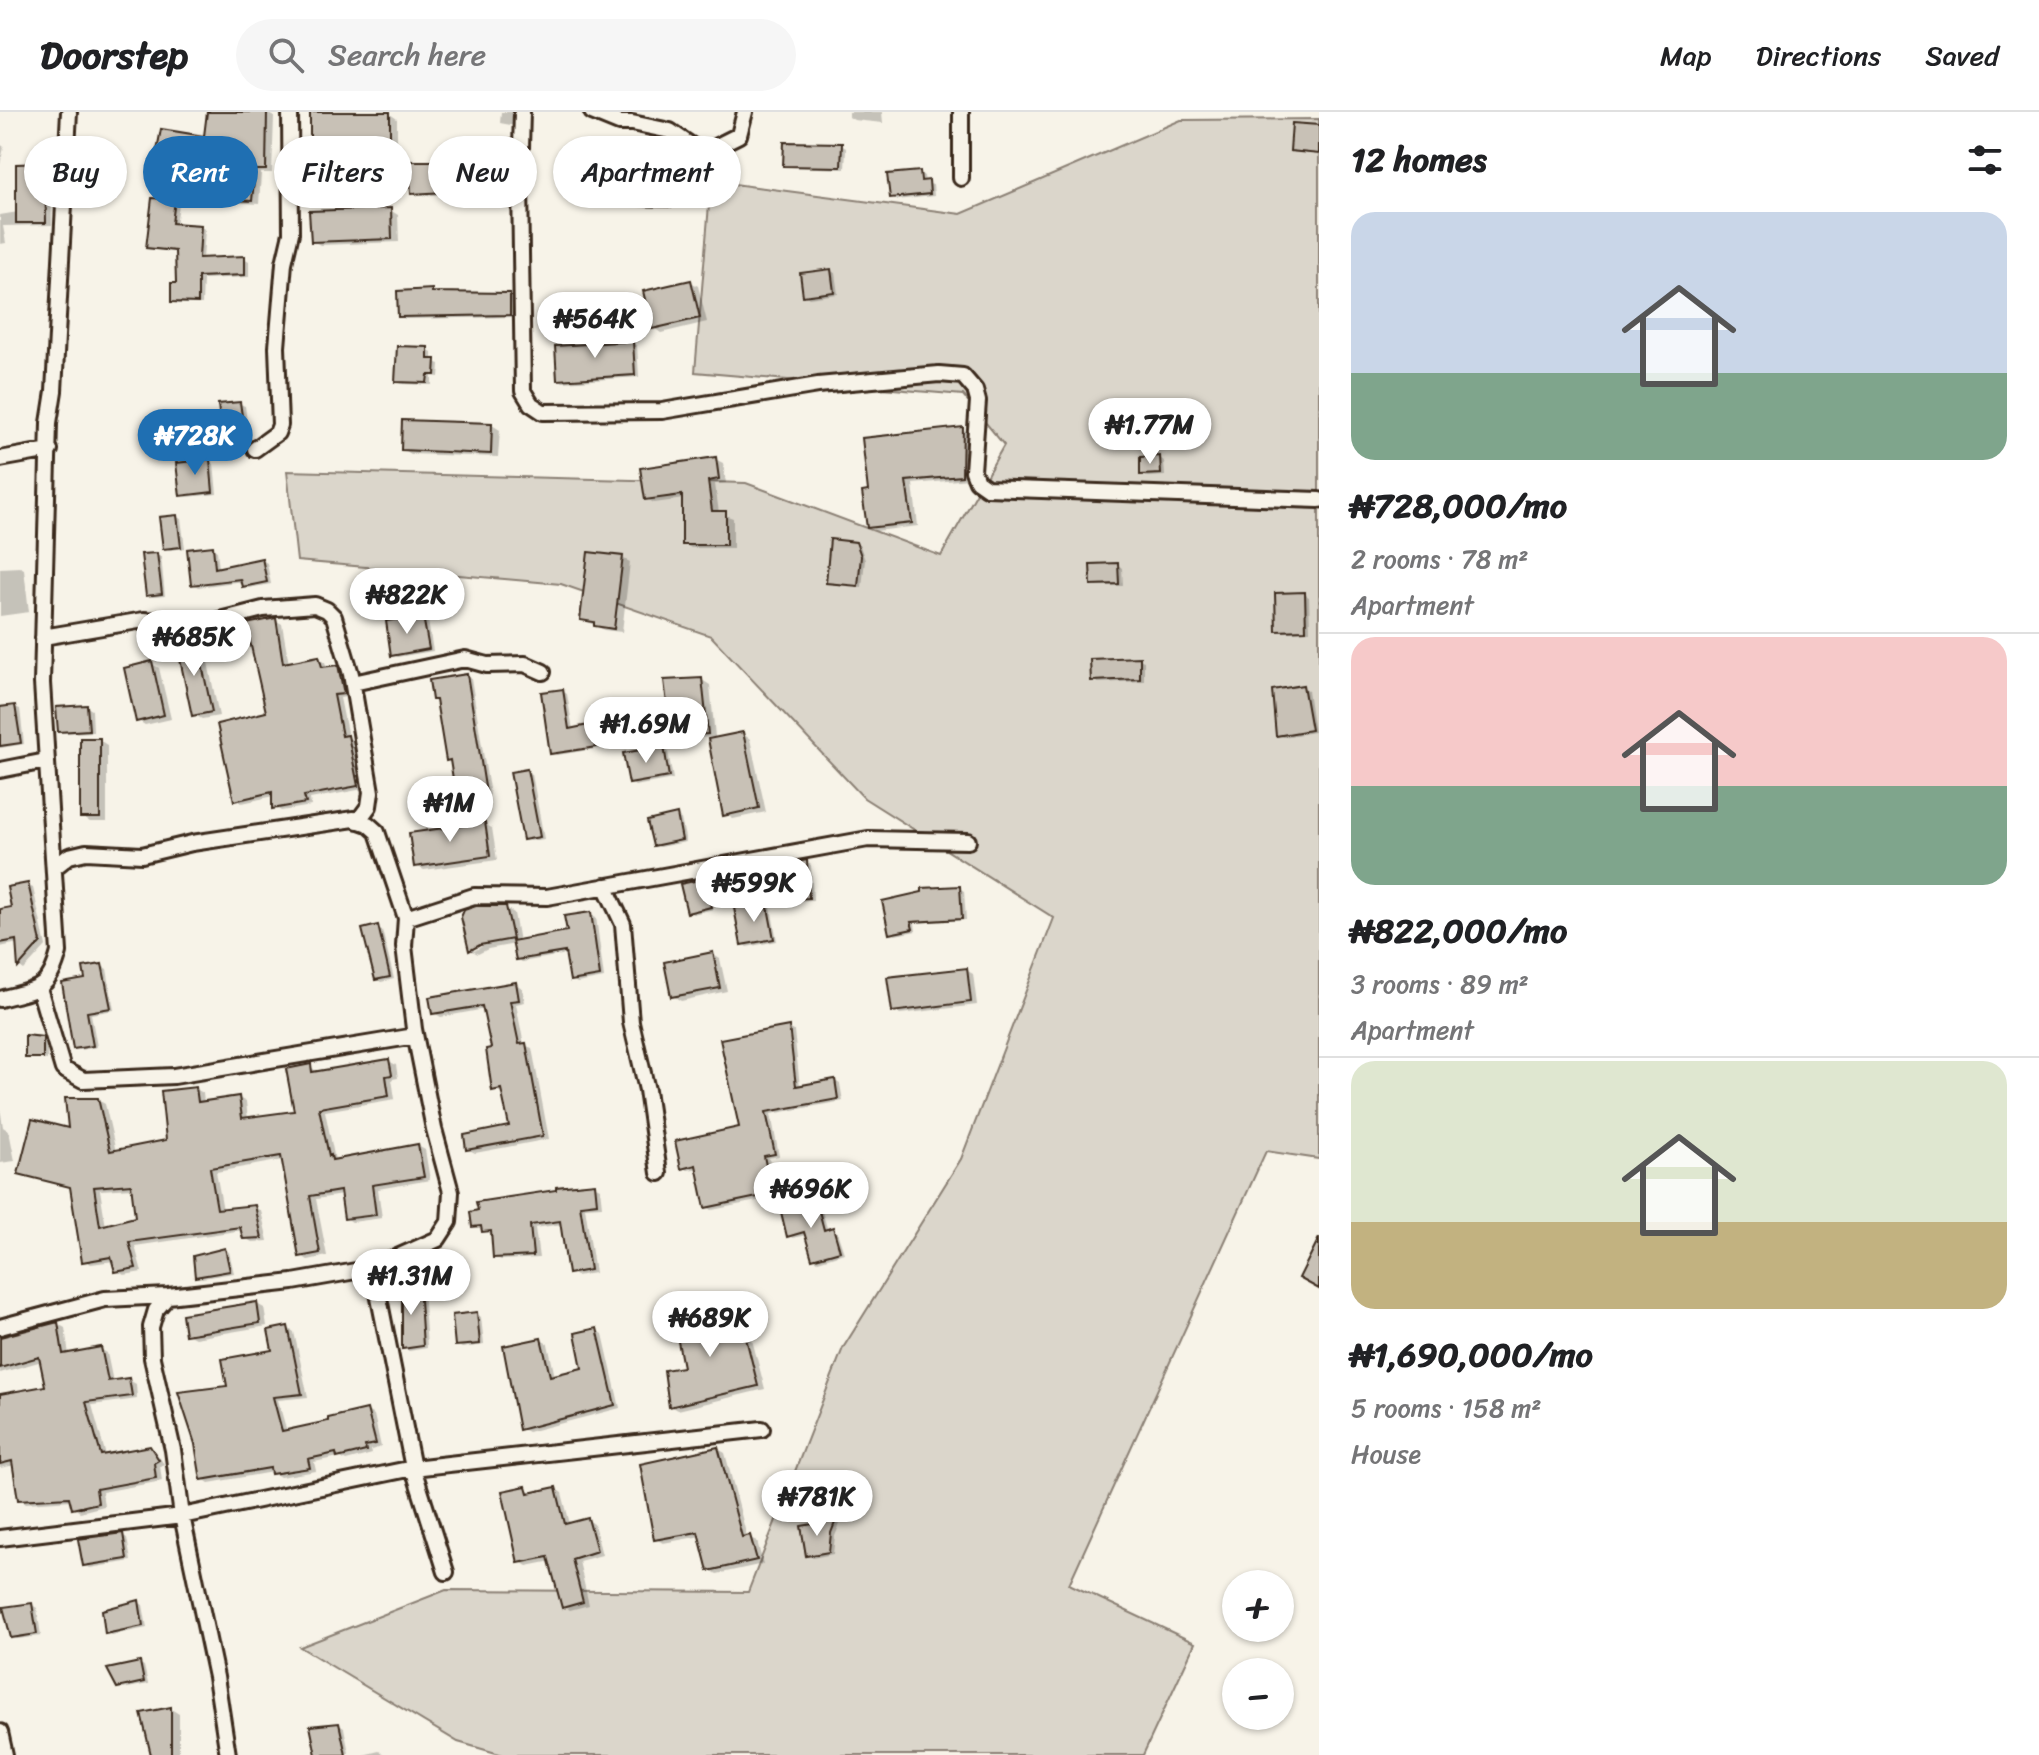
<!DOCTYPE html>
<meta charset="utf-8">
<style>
body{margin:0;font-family:Sriracha,sans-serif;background:#f6f6f6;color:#202124;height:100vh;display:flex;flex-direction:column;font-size:30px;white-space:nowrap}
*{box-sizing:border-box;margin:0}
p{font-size:26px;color:#757577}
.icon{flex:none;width:44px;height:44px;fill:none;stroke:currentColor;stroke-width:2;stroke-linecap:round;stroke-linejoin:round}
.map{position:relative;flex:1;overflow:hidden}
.side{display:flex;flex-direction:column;background:#fff;width:720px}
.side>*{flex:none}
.guide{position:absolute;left:24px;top:24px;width:760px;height:72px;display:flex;gap:16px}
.buttons{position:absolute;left:1222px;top:1458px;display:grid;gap:16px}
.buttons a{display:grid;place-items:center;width:72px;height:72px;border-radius:50%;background:#fff;box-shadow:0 2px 6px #0004;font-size:40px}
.price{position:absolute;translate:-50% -68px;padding:0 18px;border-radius:28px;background:#fff;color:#222;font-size:26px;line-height:52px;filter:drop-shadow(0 2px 4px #0008)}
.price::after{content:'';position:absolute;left:50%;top:48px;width:24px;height:18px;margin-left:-12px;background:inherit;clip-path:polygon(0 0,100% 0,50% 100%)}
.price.selected{background:#1f6fb2;color:#fff}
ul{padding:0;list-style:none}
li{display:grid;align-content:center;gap:16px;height:424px;padding:0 32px}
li+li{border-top:2px solid #e0e0e0}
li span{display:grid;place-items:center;height:248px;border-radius:24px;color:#555}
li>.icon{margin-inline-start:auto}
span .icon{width:144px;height:144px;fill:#fffc;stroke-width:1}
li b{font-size:34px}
h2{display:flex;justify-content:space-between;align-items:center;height:96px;padding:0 32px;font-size:34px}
.chip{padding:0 28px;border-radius:36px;background:#fff;box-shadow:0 2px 6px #0004;font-size:28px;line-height:72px}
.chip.selected{background:#1f6fb2;color:#fff}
header{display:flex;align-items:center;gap:48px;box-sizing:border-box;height:112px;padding:0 40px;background:#fff;border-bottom:2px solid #e0e0e0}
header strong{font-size:38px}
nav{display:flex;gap:44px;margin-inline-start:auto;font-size:28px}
.search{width:560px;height:72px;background:#f6f6f6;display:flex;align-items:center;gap:20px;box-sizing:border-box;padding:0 28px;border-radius:44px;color:#757577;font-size:30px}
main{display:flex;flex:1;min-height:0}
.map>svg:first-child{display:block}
.green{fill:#dbd6cb;stroke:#8b8074;stroke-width:2}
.shadow{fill:#0003;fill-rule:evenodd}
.building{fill:#c8c1b6;stroke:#3b2a1e;stroke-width:2;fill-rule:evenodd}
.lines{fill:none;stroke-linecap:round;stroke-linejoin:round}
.street-casing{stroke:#3b2a1e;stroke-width:20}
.street{stroke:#f7f3e8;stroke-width:14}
</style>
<header>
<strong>Doorstep</strong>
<div class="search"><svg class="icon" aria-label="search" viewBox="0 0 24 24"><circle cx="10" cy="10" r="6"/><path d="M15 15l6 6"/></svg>Search here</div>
<nav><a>Map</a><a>Directions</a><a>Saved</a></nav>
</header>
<main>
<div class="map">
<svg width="1319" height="1643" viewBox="0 0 1319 1643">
<rect width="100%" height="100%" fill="#f7f3e8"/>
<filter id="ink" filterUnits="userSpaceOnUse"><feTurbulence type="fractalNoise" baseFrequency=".0125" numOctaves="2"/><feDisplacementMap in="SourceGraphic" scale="16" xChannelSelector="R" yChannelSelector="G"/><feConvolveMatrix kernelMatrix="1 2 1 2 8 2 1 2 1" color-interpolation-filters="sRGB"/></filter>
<g filter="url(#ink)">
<path class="green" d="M1319,7V1047L1266,1039L1069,1472L1195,1531L1143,1643H503L458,1630L300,1535L446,1478L748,1480L843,1236L961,1047L1054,806L864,686L711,524L561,472L297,449L287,359L746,371L941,444L1004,333L963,283L695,260L711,69L961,102L1181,8Z"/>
<path class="shadow" d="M209,0L267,1L274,5L272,61H261L259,92L228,90L221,86L223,62L210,61L203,57L204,48L167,41L160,37L206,27Z
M501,0H517L516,14L500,11Z
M849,0H882L883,11L854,8L849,5Z
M390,2L397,7V32H320L312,28Z
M0,32L4,35L0,53Z
M841,33L846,36L845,57L790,55L785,53Z
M442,51L447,54L449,82L418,84L413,81Z
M45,53L51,57L52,113L3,114L6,131L0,132V103L18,100Z
M675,56L680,59L676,96H646L642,93Z
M920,61L924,64L925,71L933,73L934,84L896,88L892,85Z
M174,90L179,93L176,113L200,115L205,117L203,147L244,146L249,149V165L203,167L202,192H178L173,189L178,173L177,140L148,135Z
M390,98L398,103L399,130L320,133L313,129Z
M831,159L835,161L838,182L809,186L805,183Z
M691,170L698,174L707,210L661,221L654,216Z
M431,179L436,182L509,183L514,185V205L405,207L400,204Z
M633,231L637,234L639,265L563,270L559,267Z
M427,237L432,240V249L440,252L439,265L432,264V273L402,272L397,269Z
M240,292L245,294L249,327L229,330L224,327Z
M492,313L500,318L498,345L411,342L403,337Z
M962,317L969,321V367L913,372L918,414L876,419L869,415L870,381Z
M1160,346L1164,349L1165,364L1147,365L1142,362Z
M715,347L723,351L726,371L715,372L719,401L733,406V436H691L684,432V387L654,391L647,387Z
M209,349L214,352L217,382L186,385L182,382Z
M177,405L181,407L185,436L170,438L165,436Z
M855,431L860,434L865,448L862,475L828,470Z
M212,436L217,439L219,457L262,448L267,451L271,472L248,476L244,473L243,469L198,475L193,472Z
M156,443L161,445L165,484L153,485L148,483Z
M622,446L630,450L622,520L604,518L582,507Z
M1118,453L1122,456L1123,474H1097L1093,472Z
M20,455L24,457L29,500L0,504V456Z
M1304,482L1309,485L1310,519L1282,520L1278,517Z
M423,506L428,509L433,539L397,545L393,542Z
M275,508L282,512L289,552L319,546L325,550L327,556L337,555L344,558L350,584L340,586L348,625L354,629L363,677L310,687L311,694L281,699L274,695V684L242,691L236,687L269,601Z
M197,531L205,536L219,604L202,607L194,603Z
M1139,547L1144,549V569L1098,571L1093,568Z
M152,552L159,556L171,607L145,613L137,608Z
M467,564L471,566L490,683L462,687L457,684L452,650L447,648Z
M702,568L710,573L715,625L681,627L673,623Z
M1303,575L1308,578L1314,620L1283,625L1278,623Z
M562,579L567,582L573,618L592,614L597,617L601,636L557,643L552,640Z
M15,595L20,597L24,632L0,636V597Z
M87,595L92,598L93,620L64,621L59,619Z
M743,622L750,627L766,700L733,707L725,702Z
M99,628L107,633V710H90L82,705Z
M663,636L668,639L673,667L635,674L631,671Z
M527,659L532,662L544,727L530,729L525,727Z
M676,705L681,707L686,730L659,735L655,733Z
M484,712L492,716L497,748L424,758L416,754Z
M807,750L811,753L813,788L791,789L786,786Z
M704,769L708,772L714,797L693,802L688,800Z
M27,773L33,776L46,834L24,858L20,855L18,831L0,835V799L14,796Z
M959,776L964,779L966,808L915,811L916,819L895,823L891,820Z
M766,792L771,795L777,829L747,835L743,832Z
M476,796H506L514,801L519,830L569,821L567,806L591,802L596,805L604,866L577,871L572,868L567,842L522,850L518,847L515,832L488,837L478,842L470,838L463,805ZM487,827L489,830L474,839V834Z
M377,815L382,818L394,867L381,870L377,867Z
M712,842L720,847L727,879L681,889L673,884Z
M102,854L107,857L114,898L91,902L97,935L80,938L75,936Z
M966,858L973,862L977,893L900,902L893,898Z
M516,872L522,876L525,890L516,892L524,933L532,936L549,1027L475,1041L468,1037L511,1016L504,981L494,978L493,938L485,897L441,905L434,901Z
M788,916L794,919L800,975L835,969L840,972L843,989L771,1002L779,1044L769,1046L777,1085L712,1098L707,1095L699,1056L688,1058L683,1055L741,1017Z
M42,926L47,929V948L27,945Z
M389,949L396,953L398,966L392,967L395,987L325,999L335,1048L418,1034L425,1038L430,1068L378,1077L382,1106L352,1110L346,1106L342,1083L316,1087L327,1144L308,1148L301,1144L283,1048L216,1060L223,1098L254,1095L261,1099L268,1129L252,1130L245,1126L243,1118L135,1134L142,1160L124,1163L117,1159L114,1149L91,1152L84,1148L73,1076L20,1061L70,1018L98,988L105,992L116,1040L168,1030L196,977L203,981L204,991L239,986L246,990L248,1007L296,1000L310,954L318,961ZM133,1076L138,1107L106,1115L100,1078Z
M0,995L3,1015L9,1019L15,1049L0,1051Z
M594,1073L600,1076L602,1094L585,1095L595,1161L576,1164L570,1160L563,1112L535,1116L539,1146L501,1148L495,1145L493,1122L474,1113L558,1079Z
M817,1093L821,1096L828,1119L833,1118L837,1120L844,1141L818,1149L813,1146L806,1123L793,1126L789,1124Z
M225,1138L229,1140L234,1161L202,1166L197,1164Z
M418,1174L423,1176L427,1236L409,1239L404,1236Z
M257,1192L264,1196L267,1214L195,1226L187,1222Z
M738,1200L746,1205L765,1277L678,1298L671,1294L685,1257L697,1207L702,1209Z
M477,1202L481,1205L484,1233L462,1236L457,1233Z
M58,1212L65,1216L69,1243L100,1237L107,1241L113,1270L129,1268L136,1272L137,1287L92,1293L106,1344L149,1337L156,1341L164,1352L160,1354L162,1369L102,1380L104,1394L80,1400L74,1396L72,1388L26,1391L20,1387L15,1353L0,1356V1284L47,1276L42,1249L0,1261V1226Z
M287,1216L294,1220L308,1285L278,1288L287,1320L367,1299L374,1303L381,1335L371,1338L372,1342L346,1349L339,1345L314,1350L316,1359L280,1365L272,1360L209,1371L203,1367L230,1276L274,1240Z
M596,1218L603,1222L620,1296L528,1320L521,1316L541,1228L548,1232L555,1265L584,1257Z
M718,1337L725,1341L747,1425L757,1429L763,1452L717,1462L710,1458L701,1424L663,1431L656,1427Z
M526,1376L533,1382L556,1377L562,1381L570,1412L588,1408L594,1412L602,1443L579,1449L589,1493L570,1498L564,1494L552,1449L527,1454L520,1450Z
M836,1410L840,1412L835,1424L833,1442L813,1446L808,1443L803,1416Z
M122,1423L127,1426L131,1449L90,1456L85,1453Z
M138,1490L143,1493L147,1516L112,1523L107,1521Z
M32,1493L37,1496L41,1524L17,1527L12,1524Z
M140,1552L144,1554L148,1572L123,1577L118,1575Z
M171,1597L179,1602V1643H183H153Z
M339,1613L344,1616L349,1641L322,1643Z
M379,1639L385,1643H363Z"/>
<path class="building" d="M207,0H267L266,58H255L252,89L219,87L221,60L201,58L202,46L157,38L161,17L204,24Z
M310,0H390V29H310Z
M1292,11L1319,13V42L1290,39Z
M784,30L842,31L841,55L783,54Z
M409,49H442L445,80L411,82Z
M45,51L46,111H16V52Z
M647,53L676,54L672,95L639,94Z
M920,59L921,69L929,68L930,82L890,86L887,62Z
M152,86L175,88L172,111L201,113L199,146L245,144V163L198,165V191L171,190V171H176L175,139L146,136Z
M391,96L392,127L311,130L309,99Z
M831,157L834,180L803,184L800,161Z
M691,168L700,206L652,217L643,179Z
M432,177V180L510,181V203L398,205L397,179Z
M633,229L635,263L557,268L555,234Z
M397,234L428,235V247H436L435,263H428L427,271L395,270Z
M240,290L245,325L222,328L218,292Z
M402,308L492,311L491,342L401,338Z
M963,315L962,364L906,369L912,411L867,416L862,380L868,379L862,326Z
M1160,344L1161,362L1140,363V345Z
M716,345L719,367L708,369L712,399H726V433H682V383L645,388L640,356Z
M210,347L213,380L180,384L176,351Z
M177,403L181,435L163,437L159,405Z
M830,427L856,430L861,444L858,474L826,471Z
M213,434L215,456L262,446L267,470L242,475L240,467L191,473L187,437Z
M588,440L623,444L614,517L594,514V510L580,508Z
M157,441L162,482L146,484L141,442Z
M1118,451L1119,472L1091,473L1090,452Z
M1305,480L1306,518L1276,519L1275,481Z
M423,504L429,537L391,544L386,509Z
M276,506L283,551L319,544L322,555L338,553L344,582L334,583L342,624L348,623L358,674L304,684L306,691L272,697V680L234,689L217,612L266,600L246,512Z
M197,529L212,600L192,604L177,533Z
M1140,545V567L1091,569L1090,547Z
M152,549L164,603L136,610L124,556Z
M467,562L486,681L456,686L450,648L446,649L436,588H432L429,568Z
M702,566L708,622L671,624L664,568Z
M1303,573L1311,618L1276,624L1272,578Z
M563,577L569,617L593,612L597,635L550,642L541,580Z
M15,593L21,631L0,634V595Z
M87,593L89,618L58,620L56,595Z
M743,620L759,696L723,704L708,627Z
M80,626H100V706H80Z
M664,634L669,665L629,672L623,641Z
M527,657L540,725L523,728L510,660Z
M677,702L682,728L653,734L647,709Z
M485,710L490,744L414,755L409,721Z
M807,748L809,786L784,787L782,753Z
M704,767L711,795L687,801L680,772Z
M28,771L41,830L18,856L16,828L0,831V797L11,795L7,775Z
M960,774L962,807L911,810L913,817L889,822L882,789L922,780V776Z
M767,790L774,827L741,833L734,796Z
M476,794H506L513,827L480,833L469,839L461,805L464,798Z
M591,800L600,864L570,869L565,840L516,848L512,829L567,819L564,804Z
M378,813L390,865L375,868L362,817Z
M713,840L720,876L671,885L664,850Z
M102,852L111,896L87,900L93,934L73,937L62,871L85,867L83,855Z
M967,856L971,890L892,900L887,865Z
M516,870L519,888L510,889L519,932L526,931L543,1024L466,1038L464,1023L509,1014L501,977L492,979L486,937L491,936L482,894L432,902L429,885Z
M789,914L796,974L835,967L838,987L766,1000L775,1042L764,1044L772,1082L705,1096L696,1053L681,1057L675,1029L739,1015L720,927Z
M25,923L43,925V946H25Z
M389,947L392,963L386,964L389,984L319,996L329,1044L331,1043L332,1048L418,1032L424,1065L372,1073L376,1103L344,1107L340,1079L310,1084L320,1141L299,1145L281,1044L210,1056L217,1097L255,1093L262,1126L243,1127L240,1115L129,1130L136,1156L115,1160L111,1145L82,1150L70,1075L18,1062L32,1007L68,1016L65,986H98L110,1039L166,1028L161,979L196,975L198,990L239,984L242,1006L294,999L286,957L311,952L312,960ZM131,1072L135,1105L100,1114L94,1075Z
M595,1071L597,1091L580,1093L590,1158L568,1162L560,1109L530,1113L533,1144L493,1146L491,1119L482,1120L481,1114L472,1115L470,1100L478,1098L476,1090L556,1078V1075Z
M817,1091L824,1118L833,1115L840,1139L812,1147L804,1120L787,1125L781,1100Z
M1319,1126V1177L1299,1166Z
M225,1136L230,1159L195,1165L193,1144Z
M402,1171L419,1172L423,1234L402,1237Z
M257,1190L260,1211L185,1223L182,1202Z
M739,1198L758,1274L669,1295L664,1258L683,1255L674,1209L697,1204L698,1208Z
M477,1200L480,1232L455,1234L452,1203Z
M58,1210L63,1242L101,1235L108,1269L129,1266L132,1284L86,1290L101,1343L150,1334L159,1348L154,1351L156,1366L96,1377L98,1391L72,1397L69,1385L18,1388L12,1349L0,1352V1282L45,1274L39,1245L0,1256V1225Z
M288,1214L302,1282L273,1285L282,1319L328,1309V1306L367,1297L376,1332L365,1334L366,1339L337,1346L336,1341L308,1347L310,1356L271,1362L270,1356L201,1368L195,1332L178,1280L227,1274L222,1247L272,1238L268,1218Z
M597,1216L615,1293L519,1318L503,1234L541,1226L550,1264L582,1256L575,1221Z
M718,1335L742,1425L750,1423L757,1448L708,1459L698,1420L654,1428L640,1352Z
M526,1374L528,1381L556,1375L565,1412L588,1406L597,1439L572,1447L583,1490L562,1496L548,1445L518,1451L502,1379Z
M836,1408L831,1421L829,1440L806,1444L801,1414Z
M123,1421L127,1447L83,1454L78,1427Z
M139,1488L143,1514L105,1522L102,1498Z
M32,1491L37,1522L11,1526L3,1495Z
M140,1550L144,1570L117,1576L107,1557Z
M171,1595V1643H151L141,1601Z
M339,1611L346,1643H316L310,1614Z"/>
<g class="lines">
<g class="street-casing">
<path id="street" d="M522,0L520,71L523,279L531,292L543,300L662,299L818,273L939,262L963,264L975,278L978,289L973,359L977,369L987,376L1319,388
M592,0L619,11H632L670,19L695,36L711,37L739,23L745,0
M961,66V0
M255,337L277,321L280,313L277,235L284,151L291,121L290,0
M0,347L50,338
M43,525L144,508L204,512L263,497L315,493L327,498L334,505L351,562L371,680L369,694L358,709
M353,571L465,547L487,553L525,552L543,560
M0,658L46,649
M605,774L623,812L631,910L647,978L659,1061
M406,806L474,784L547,785L868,727L968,729
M39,876L63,957L83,968L174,964L415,924
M0,887C36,877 49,880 59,840L42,571L49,311L54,279L69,0
M373,1156L413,1356L446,1460
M168,1184L156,1198L151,1215L152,1246L173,1338L182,1404L216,1565L228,1643
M0,1215L105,1187L168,1184L293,1170L373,1156L438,1127L449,1110L451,1080L434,1017L414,917L404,834L406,806L377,720L368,712L354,707L192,731L142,743L86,740L69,744L54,756
M0,1426L182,1404L413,1356L762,1317
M0,1620L5,1643"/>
</g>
<use href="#street" class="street"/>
</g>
</g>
</svg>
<div class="buttons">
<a>+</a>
<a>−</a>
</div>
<b class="price" style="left:595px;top:248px">₦564K</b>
<b class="price" style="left:1150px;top:354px">₦1.77M</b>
<b class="price selected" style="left:195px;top:365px">₦728K</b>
<b class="price" style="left:407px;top:524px">₦822K</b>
<b class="price" style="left:194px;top:566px">₦685K</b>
<b class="price" style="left:646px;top:653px">₦1.69M</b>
<b class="price" style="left:450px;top:732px">₦1M</b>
<b class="price" style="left:754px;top:812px">₦599K</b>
<b class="price" style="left:811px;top:1118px">₦696K</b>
<b class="price" style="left:411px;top:1205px">₦1.31M</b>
<b class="price" style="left:710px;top:1247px">₦689K</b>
<b class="price" style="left:817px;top:1426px">₦781K</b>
<div class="guide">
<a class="chip">Buy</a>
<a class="chip selected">Rent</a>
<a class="chip">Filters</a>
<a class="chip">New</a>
<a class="chip">Apartment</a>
</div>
</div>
<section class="side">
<h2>12 homes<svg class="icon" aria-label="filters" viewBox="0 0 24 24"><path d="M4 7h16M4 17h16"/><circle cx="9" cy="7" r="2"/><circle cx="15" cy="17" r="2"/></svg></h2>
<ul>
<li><span style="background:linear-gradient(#c9d6e8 65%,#7fa58c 0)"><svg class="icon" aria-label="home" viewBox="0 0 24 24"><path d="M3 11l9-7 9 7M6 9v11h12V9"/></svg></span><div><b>₦728,000/mo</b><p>2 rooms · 78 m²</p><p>Apartment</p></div></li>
<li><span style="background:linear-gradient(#f6c9c9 60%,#7fa58c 0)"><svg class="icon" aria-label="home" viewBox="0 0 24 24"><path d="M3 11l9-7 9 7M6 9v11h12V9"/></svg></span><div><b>₦822,000/mo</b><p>3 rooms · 89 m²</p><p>Apartment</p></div></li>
<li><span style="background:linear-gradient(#dfe7d0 65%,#c2b280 0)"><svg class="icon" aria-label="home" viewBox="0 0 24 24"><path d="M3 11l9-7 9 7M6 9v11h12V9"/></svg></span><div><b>₦1,690,000/mo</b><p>5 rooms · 158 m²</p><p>House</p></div></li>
</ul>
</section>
</main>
